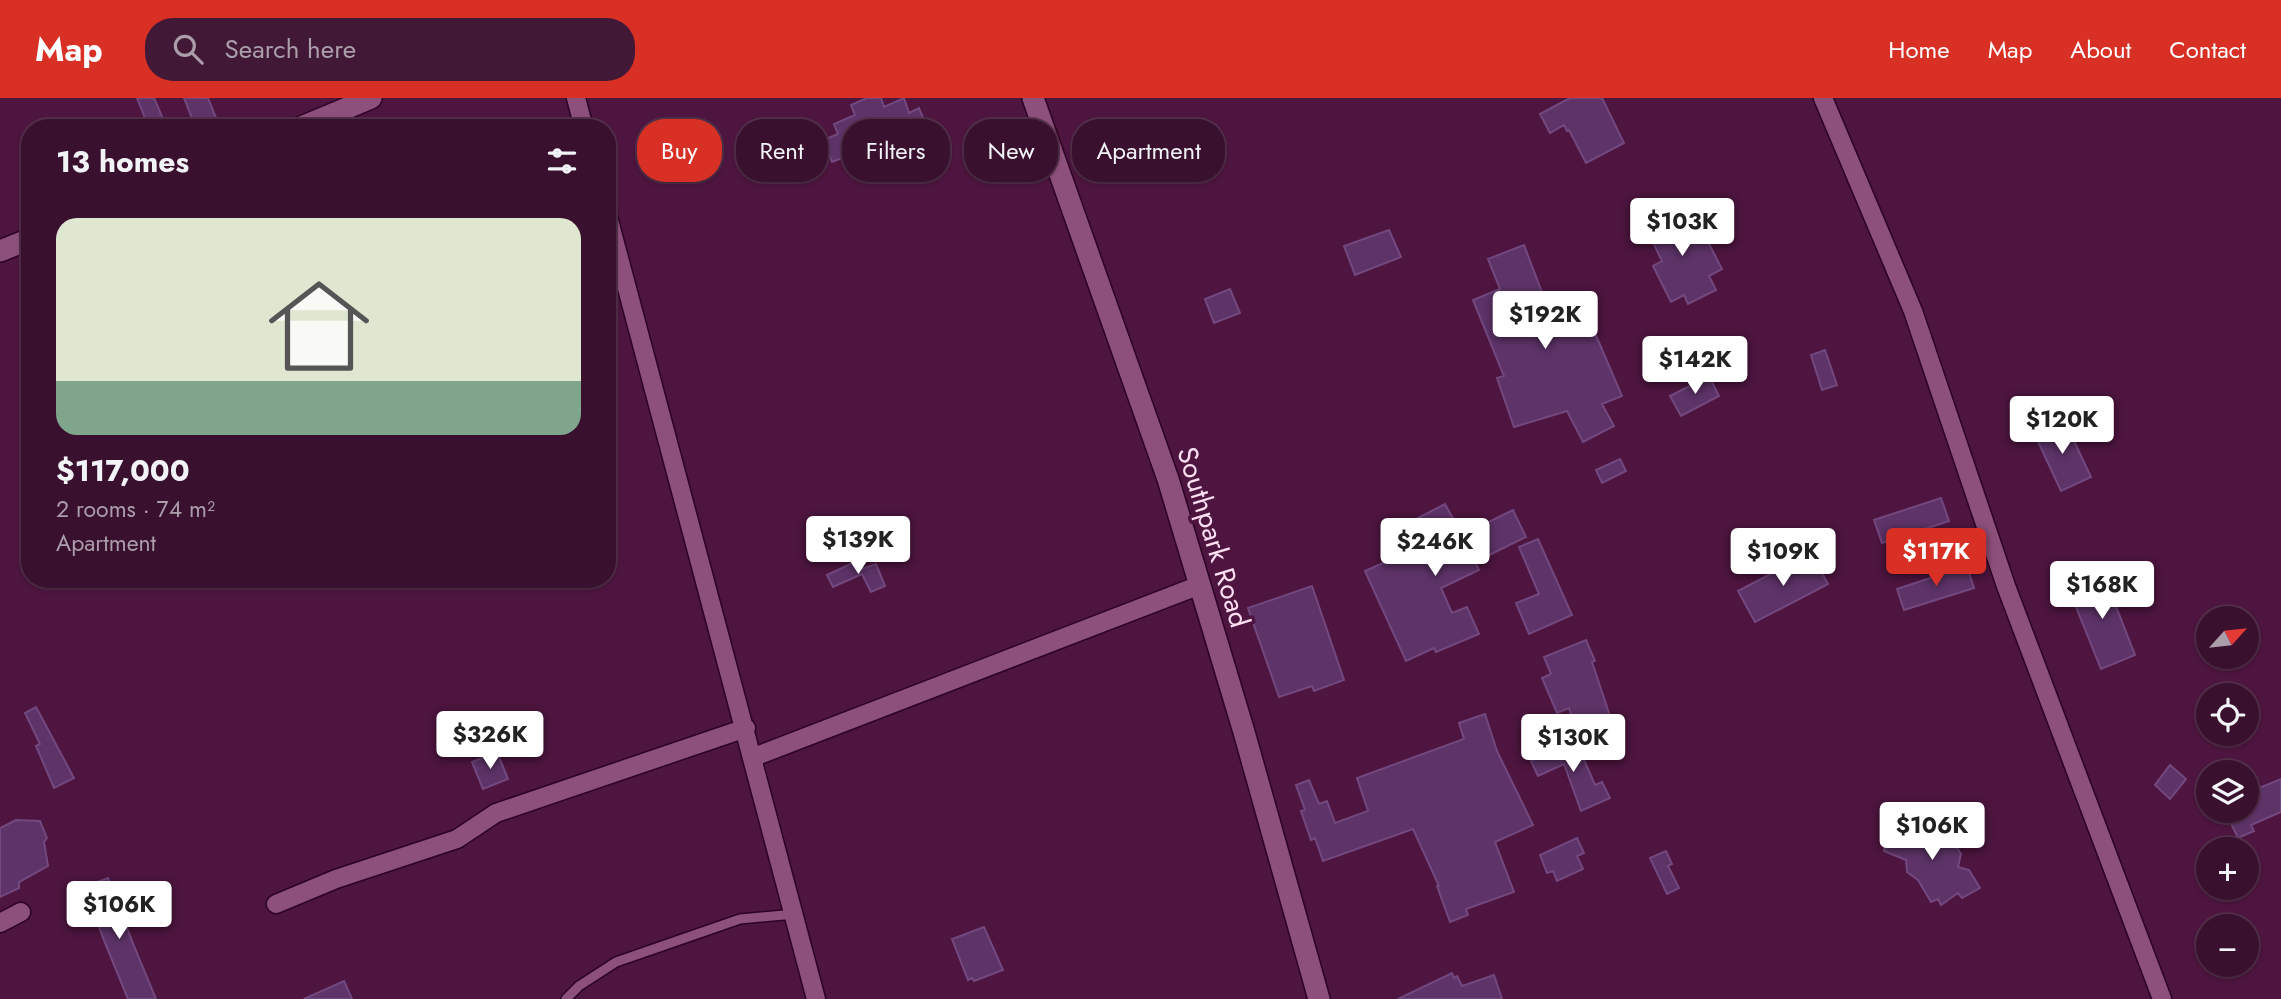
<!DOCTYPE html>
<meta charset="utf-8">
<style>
body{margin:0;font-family:Jost,sans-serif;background:#411937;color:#f1f3f6;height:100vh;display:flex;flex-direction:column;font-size:26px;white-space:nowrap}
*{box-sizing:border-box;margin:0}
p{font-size:23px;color:#ab9daa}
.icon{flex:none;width:38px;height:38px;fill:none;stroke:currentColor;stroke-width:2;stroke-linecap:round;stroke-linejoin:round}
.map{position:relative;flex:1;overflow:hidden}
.panel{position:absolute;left:21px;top:21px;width:595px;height:469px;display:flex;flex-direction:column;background:#3a102f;border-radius:28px;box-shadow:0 2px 5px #0004,0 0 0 2px #54304b}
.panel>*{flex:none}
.banner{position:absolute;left:637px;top:21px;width:665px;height:63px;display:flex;gap:14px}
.needle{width:46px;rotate:63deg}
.controls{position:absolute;left:2196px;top:508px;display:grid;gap:14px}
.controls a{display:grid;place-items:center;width:63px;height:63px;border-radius:50%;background:#3a102f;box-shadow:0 2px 5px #0004,0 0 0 2px #54304b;font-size:35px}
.price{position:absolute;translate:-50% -60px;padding:0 16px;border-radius:7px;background:#fff;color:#222;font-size:23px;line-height:46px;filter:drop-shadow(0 2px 4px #0008)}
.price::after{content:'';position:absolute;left:50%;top:42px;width:21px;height:16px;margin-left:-10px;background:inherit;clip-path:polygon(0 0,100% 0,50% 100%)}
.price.active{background:#d93025;color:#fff}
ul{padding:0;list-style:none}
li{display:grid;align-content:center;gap:14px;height:371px;padding:0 35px}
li+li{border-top:2px solid #54304b}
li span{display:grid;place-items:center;height:217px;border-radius:21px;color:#555}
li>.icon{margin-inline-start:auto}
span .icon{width:126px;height:126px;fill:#fffc;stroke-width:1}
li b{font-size:30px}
h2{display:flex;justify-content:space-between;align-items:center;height:84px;padding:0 35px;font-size:30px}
.tag{padding:0 24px;border-radius:28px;background:#3a102f;box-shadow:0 2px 5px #0004,0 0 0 2px #54304b;font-size:24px;line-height:63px}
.tag.active{background:#d93025;color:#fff}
header{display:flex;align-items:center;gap:42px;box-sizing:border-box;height:98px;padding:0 35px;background:#d93025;color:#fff}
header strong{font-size:33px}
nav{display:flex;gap:38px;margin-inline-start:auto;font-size:24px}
.search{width:490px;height:63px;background:#411937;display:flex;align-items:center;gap:18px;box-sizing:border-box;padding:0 24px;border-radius:28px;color:#ab9daa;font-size:26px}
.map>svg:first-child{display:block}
.building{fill:#5d3368;stroke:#73487f;stroke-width:2}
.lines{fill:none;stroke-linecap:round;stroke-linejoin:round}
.service-casing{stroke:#2c0323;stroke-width:12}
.minor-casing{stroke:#2c0323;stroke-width:21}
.tertiary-casing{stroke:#2c0323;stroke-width:24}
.service{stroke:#8d507c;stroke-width:9}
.minor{stroke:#8d507c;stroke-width:18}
.tertiary{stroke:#8d507c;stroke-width:21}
.labels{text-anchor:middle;stroke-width:7;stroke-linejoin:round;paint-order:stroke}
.street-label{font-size:28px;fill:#fcdff2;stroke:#4d153f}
</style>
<header>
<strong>Map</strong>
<div class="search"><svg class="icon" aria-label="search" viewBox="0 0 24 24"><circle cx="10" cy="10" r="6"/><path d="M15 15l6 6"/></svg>Search here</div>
<nav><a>Home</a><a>Map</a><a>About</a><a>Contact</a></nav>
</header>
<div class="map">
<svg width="2281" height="901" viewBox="0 0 2281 901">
<rect width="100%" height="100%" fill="#4d153f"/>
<path class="building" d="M137,0H154L167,30H149Z
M184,0H208L216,20L195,28Z
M867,0H881L884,9L904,0L909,15L919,10L927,29L893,44L901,62L869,75L860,53L832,64L823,42L838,36L834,26L855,17L851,7Z
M1570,0H1602L1624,45L1586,65L1569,32L1567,33L1564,27L1550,35L1540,16Z
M1678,108L1696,143L1705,138L1722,171L1709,178L1716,192L1688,206L1684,197L1671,204L1653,168L1662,163L1644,126Z
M1389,132L1401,159L1355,177L1344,148Z
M1524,147L1549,213L1580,200L1622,298L1602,306L1614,328L1583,344L1567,313L1514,329L1497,280L1504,278L1473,202L1500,191L1488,161Z
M1230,191L1240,215L1214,225L1205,201Z
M1825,252L1837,287L1822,292L1811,257Z
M1709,278L1719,298L1681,318L1670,298Z
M2060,323L2064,330L2067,328L2091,379L2061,393L2034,335Z
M1620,361L1626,373L1602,385L1596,372Z
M1941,400L1949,423L1882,445L1874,422Z
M1445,406L1462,437L1513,412L1526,439L1475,464L1479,472L1441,490L1452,515L1467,509L1479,536L1436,554L1434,550L1406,563L1365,473L1401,457L1389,435Z
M1538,441L1572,517L1529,536L1516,505L1539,496L1519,449Z
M1811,455L1828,486L1755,524L1738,493Z
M859,462L862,471L876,466L885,488L871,494L862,476L833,489L827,477Z
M1967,468L1974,490L1904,512L1897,491Z
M2103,475L2135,557L2101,571L2068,489Z
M1312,488L1344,582L1314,593L1312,588L1279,599L1248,510Z
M1586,542L1595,563L1592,564L1612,624L1577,635L1569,610L1557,615L1542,580L1551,576L1544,559Z
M36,609L74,680L54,690L36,648L40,646L25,615Z
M1485,616L1497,653L1533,727L1495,744L1514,794L1466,811L1468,817L1450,824L1437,788H1439L1413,731L1323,763L1315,740L1311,742L1301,713L1305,712L1296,687L1309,682L1319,706L1327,703L1335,725L1368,713L1357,680L1464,641L1459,625Z
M1575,641L1595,687L1602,684L1610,700L1581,713L1564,666L1538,678L1531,663Z
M497,654L508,681L483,691L472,664Z
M2170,667L2186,681L2170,701L2155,687Z
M2281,681V714L2251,727L2254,733L2238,740L2227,717L2237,712H2247V695Z
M16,722L40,723L47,740L44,744L48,768L19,784V790L0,799V730Z
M1904,725L1919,731L1924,727L1937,732L1939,736L1945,732L1961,756L1958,769L1969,772L1980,790L1962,800L1958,795L1941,807L1938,801L1931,804L1918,782L1907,774L1906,762L1884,753L1886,730L1901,734Z
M1577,740L1584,755L1577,758L1583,771L1557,783L1553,773L1547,775L1540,757Z
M1666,753L1672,766L1668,768L1679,790L1667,796L1650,760Z
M108,780L134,848L156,901H128L105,845L84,789Z
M984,829L1003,872L974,883L972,880L968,882L952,841Z
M1452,875L1454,880L1457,878L1462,888L1494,877L1502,901H1398Z
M344,883L352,901H304Z"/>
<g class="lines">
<g class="service-casing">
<path id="service" d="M566,901L579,888L616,864L740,821L795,816"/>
</g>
<g class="minor-casing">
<path id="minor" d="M576,0L584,30
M1823,0L1913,213L2006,488L2162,901
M607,115L816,901
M754,659L1200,487
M276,806L336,781L457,741L496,715L746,630
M0,825L21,814"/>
</g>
<g class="tertiary-casing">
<path id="tertiary" d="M1033,0L1168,381L1244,634L1319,901
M299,30L371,0
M0,153L30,141"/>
</g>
<use href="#service" class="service"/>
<use href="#minor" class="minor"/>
<use href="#tertiary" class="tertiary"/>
</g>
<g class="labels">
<g class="street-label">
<text transform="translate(1214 439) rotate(73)" y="10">Southpark Road</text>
</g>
</g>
</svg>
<div class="controls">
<a><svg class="needle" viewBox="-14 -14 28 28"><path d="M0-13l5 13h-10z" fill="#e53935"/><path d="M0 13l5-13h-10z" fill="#ab9daa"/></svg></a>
<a><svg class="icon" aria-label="locate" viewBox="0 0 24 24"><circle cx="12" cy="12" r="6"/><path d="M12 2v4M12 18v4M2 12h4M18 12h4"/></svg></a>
<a><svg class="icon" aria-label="layers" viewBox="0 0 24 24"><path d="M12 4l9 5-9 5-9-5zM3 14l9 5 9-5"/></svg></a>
<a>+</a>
<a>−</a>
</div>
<b class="price" style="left:1682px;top:160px">$103K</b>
<b class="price" style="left:1545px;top:253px">$192K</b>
<b class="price" style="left:1695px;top:298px">$142K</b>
<b class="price" style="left:2062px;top:358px">$120K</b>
<b class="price" style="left:858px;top:478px">$139K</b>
<b class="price" style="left:1435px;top:480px">$246K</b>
<b class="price" style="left:1783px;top:490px">$109K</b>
<b class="price active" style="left:1936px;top:490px">$117K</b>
<b class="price" style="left:2102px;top:523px">$168K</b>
<b class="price" style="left:490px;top:673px">$326K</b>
<b class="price" style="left:1573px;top:676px">$130K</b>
<b class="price" style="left:1932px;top:764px">$106K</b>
<b class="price" style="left:119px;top:843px">$106K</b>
<div class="banner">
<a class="tag active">Buy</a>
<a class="tag">Rent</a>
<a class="tag">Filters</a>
<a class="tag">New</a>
<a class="tag">Apartment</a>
</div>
<section class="panel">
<h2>13 homes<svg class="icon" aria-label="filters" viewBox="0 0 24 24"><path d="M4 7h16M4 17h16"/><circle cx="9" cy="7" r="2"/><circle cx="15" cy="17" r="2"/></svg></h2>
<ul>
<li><span style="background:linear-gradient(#dfe7d0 75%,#7fa58c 0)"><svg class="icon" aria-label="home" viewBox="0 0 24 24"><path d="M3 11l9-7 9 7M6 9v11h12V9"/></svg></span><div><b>$117,000</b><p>2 rooms · 74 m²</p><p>Apartment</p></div></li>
</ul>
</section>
</div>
